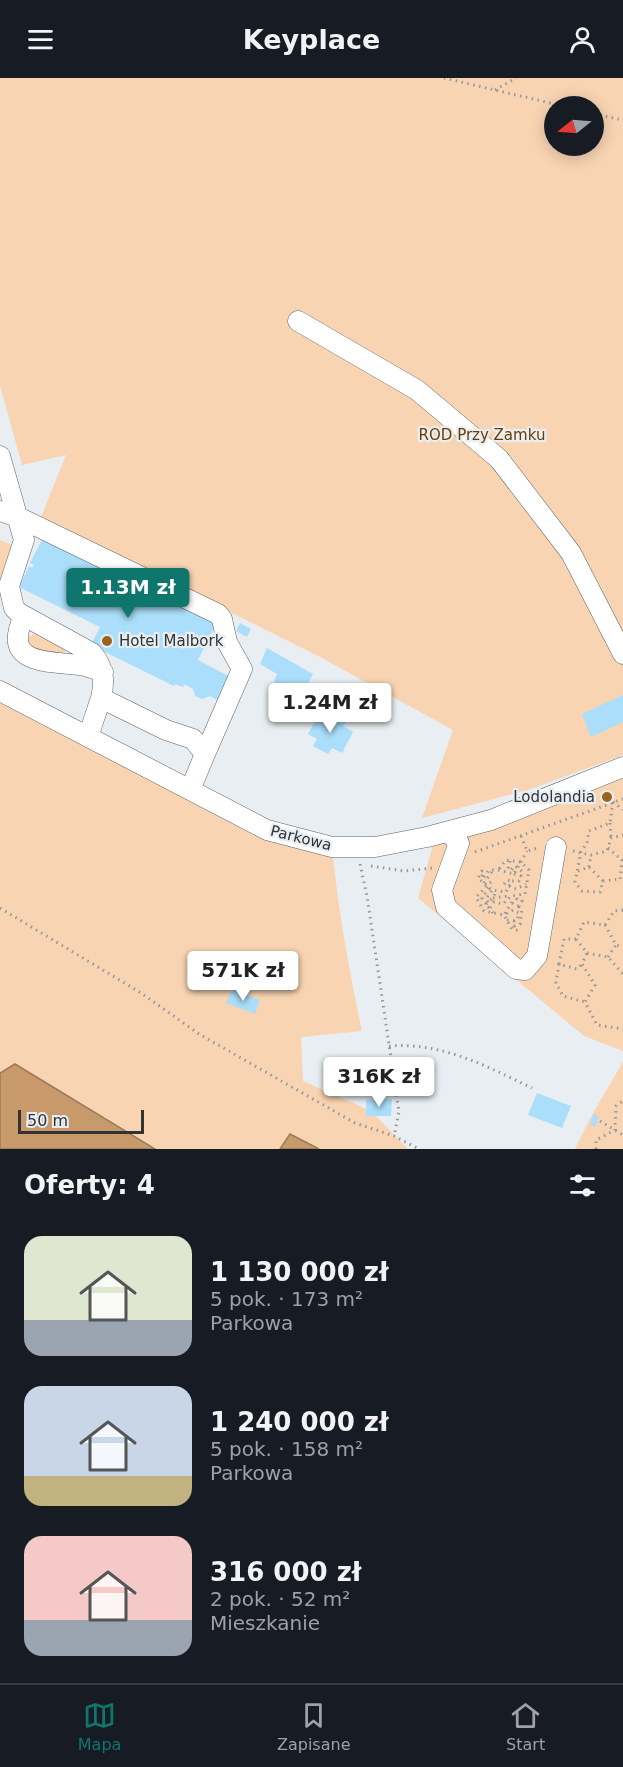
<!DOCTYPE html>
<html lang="pl">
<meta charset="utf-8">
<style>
body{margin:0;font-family:"DejaVu Sans",sans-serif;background:#20242c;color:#f1f3f6;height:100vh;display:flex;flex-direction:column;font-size:22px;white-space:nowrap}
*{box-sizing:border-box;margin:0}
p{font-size:20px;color:#9ea1a6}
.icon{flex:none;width:33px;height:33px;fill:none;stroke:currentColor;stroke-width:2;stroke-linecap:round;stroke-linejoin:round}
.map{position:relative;height:1071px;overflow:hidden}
.side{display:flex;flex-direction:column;background:#171b24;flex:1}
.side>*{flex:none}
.needle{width:39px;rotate:253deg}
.controls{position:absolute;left:544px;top:18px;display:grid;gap:12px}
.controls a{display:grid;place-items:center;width:60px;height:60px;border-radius:50%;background:#171b24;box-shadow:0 3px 15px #0003;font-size:30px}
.scale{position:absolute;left:18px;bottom:15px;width:126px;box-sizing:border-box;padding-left:6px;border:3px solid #313334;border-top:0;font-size:16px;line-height:21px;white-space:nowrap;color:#313334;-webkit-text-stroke:4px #e8eef1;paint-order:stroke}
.price{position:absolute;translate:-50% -51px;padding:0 14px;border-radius:6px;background:#fff;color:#222;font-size:20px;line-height:39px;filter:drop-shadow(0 2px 3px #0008)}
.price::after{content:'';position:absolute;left:50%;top:36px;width:18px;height:14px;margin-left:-9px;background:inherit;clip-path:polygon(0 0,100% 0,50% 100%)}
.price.current{background:#0f766e;color:#fff}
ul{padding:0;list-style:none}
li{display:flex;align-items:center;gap:18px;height:150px;padding:0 24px}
li span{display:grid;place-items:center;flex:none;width:168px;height:120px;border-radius:18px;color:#555}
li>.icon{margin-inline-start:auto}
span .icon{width:72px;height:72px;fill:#fffc;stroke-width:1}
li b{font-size:26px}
h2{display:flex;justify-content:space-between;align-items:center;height:72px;padding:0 24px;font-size:26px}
header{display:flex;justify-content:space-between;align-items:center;height:78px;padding:0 24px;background:#171b24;font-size:27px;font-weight:700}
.tab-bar{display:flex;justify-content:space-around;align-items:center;height:84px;border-top:2px solid #363941;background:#171b24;font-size:16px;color:#9ea1a6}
.tab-bar a{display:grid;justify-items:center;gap:3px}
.tab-bar .current{color:#0f766e}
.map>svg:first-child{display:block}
.green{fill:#f8d4b2;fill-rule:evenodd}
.water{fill:#c8996b;stroke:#9b7a5a;stroke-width:1.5}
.building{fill:#aadefa}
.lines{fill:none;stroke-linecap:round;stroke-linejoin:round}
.minor-casing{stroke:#5e6366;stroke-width:21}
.path{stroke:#93989a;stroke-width:3;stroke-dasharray:1.5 4.5;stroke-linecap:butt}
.minor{stroke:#fff;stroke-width:20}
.poi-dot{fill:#9b6220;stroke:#e8eef1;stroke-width:2}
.labels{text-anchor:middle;stroke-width:4.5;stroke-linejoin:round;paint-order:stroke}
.park-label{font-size:15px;fill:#693d01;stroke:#e8eef1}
.poi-label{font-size:15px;fill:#313334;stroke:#e8eef1;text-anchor:start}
.street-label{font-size:15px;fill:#313334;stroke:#e8eef1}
</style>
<header><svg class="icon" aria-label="menu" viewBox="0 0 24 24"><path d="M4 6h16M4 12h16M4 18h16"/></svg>Keyplace<svg class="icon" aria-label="person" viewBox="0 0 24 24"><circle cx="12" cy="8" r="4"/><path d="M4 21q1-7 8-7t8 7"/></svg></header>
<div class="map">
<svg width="623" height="1071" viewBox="0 0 623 1071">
<rect width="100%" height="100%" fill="#e8eef1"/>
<path class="green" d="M0,0H623V677L528,712L422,740L453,652L320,579L41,439L66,377L22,387L0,308ZM555,28H594V68H555Z
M0,462L15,468L1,502L0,520Z
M33,556H36L65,570V577L39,575L29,567L28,560Z
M0,613L236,736L332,769C338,831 349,892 362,953L301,959L303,1003L371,1033L408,1071H319L291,1056L280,1071H155L15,986L0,995Z
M623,695V973L584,958L418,820L433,767Z
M623,984V1071H575L593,1035Z"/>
<path class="water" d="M15,986L155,1071H0V995Z
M290,1056L319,1071H280Z"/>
<path class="building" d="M43,460L216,546L198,582L232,600L219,623L210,618L202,621L195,618L193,611L184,606L183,609L175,606L174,608L91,567L100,549L19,509L29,488L32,490L34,487L30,485Z
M240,545L251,551L247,559L236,553Z
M267,570L313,596L303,616L295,612L291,618L272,609L277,596L260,586Z
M343,610L370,625L365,633L339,619Z
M623,617V644L591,659L582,636Z
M319,636L329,641L331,636L346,644L343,648L353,654L342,675L332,670L328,676L313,668L317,661L308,656Z
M232,911L260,922L255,936L226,925Z
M537,1015L571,1028L562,1050L528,1037Z
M392,1021L391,1038H366V1022Z
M594,1036L599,1039L595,1049L590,1046Z"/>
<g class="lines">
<g class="minor-casing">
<path id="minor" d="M298,243L417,312L499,381L571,475L623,576
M0,378L24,462L9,508L14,530L19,535L92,575C104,589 105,603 101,620
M0,433L18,439L218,536L222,541L227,564L242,591L205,676
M24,538C1,587 47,583 80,587C88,588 95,591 103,594
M0,613L267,752L332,769H375L427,759L491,742L623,689
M88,659L101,620L166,652L193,661L205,676L190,712
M448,754L459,765L442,812L446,829L516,891L525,892L537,878L556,769"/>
</g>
<path class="path" d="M444,0L563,28
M495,12L516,0
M594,36L623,42
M613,724L610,745L589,753L587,765L581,774L575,804L582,813L600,814L603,803L620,801
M613,724L623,732
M610,745L611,760
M521,758L527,773L538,770
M608,770L622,782L620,801L623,804
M573,773L591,777L607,773L611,760L623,757
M475,774L623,721
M510,783L508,791L511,792L515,788L523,794
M360,786L367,818L399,1034L394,1058
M371,788L404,793L433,790
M589,789L591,777
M578,793L589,789L603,803
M514,796L521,798L519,803H512L506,814L492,812L478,800L482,793L484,795L481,799L483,800L489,792H498L514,796L527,773
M491,804L476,819L484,833L504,837L512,851L521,853
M484,805L493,792
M504,806L507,802L512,803
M509,808L516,811L526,806
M489,810L482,820L486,826V829L490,830
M493,820L509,818
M488,824L486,821L492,812
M512,824L504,837L513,832L519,835L517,842L514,843
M512,825L518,828L522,823L517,821L518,817
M486,826L493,820L496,813
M0,830L141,915L199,956L355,1045L394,1058L419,1071
M623,832L614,833L605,847L584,844L576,861L587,875L582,886L595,907L585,924L597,947L623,951
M493,835L490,830L494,824L503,826L511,818L525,816L529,792L521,784L506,782L498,792
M507,842L514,843V848L520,846L522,831L518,828
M605,847L616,867L623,868
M576,861H564L559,886L577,891L581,887
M587,875L608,879L623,896
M608,879L616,867
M559,886L556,905L563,918L585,924
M389,968C442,964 486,988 532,1010
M600,1043L623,1057
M596,1071V1062L615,1052L616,1028L623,1023"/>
<use href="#minor" class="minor"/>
</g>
<g class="poi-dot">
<circle cx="107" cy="563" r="6"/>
<circle cx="607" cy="719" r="6"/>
</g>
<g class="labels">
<g class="park-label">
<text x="482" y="362">ROD Przy Zamku</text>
</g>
<g class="poi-label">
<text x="119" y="568">Hotel Malbork</text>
<text x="595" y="724" text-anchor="end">Lodolandia</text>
</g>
<g class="street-label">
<text transform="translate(301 760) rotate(14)" y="5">Parkowa</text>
</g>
</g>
</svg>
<div class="controls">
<a><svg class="needle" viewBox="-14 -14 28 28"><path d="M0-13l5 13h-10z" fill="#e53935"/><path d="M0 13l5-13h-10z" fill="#9ea1a6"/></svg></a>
</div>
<div class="scale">50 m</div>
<b class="price current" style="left:128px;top:541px">1.13M zł</b>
<b class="price" style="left:330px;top:656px">1.24M zł</b>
<b class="price" style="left:243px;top:924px">571K zł</b>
<b class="price" style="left:379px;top:1030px">316K zł</b>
</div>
<section class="side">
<h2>Oferty: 4<svg class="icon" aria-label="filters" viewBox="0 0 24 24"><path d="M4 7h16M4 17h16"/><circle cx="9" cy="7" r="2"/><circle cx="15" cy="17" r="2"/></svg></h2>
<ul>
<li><span style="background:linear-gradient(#dfe7d0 70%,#9aa5b1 0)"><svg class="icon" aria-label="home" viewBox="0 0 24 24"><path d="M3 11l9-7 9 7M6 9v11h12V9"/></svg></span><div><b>1 130 000 zł</b><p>5 pok. · 173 m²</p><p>Parkowa</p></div></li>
<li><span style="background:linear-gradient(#c9d6e8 75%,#c2b280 0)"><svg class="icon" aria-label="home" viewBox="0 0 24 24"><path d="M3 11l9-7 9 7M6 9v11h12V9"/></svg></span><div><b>1 240 000 zł</b><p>5 pok. · 158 m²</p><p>Parkowa</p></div></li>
<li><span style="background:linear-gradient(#f6c9c9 70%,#9aa5b1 0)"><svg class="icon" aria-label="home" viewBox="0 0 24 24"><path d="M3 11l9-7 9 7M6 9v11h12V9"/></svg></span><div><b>316 000 zł</b><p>2 pok. · 52 m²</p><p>Mieszkanie</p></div></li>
</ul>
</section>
<nav class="tab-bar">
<a class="current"><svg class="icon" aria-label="map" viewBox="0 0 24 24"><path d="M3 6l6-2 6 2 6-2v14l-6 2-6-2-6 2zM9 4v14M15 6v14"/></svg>Mapa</a>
<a><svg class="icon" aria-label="saved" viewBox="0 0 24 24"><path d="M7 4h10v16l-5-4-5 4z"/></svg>Zapisane</a>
<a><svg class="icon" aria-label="home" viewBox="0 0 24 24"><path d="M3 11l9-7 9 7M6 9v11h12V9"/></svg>Start</a>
</nav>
